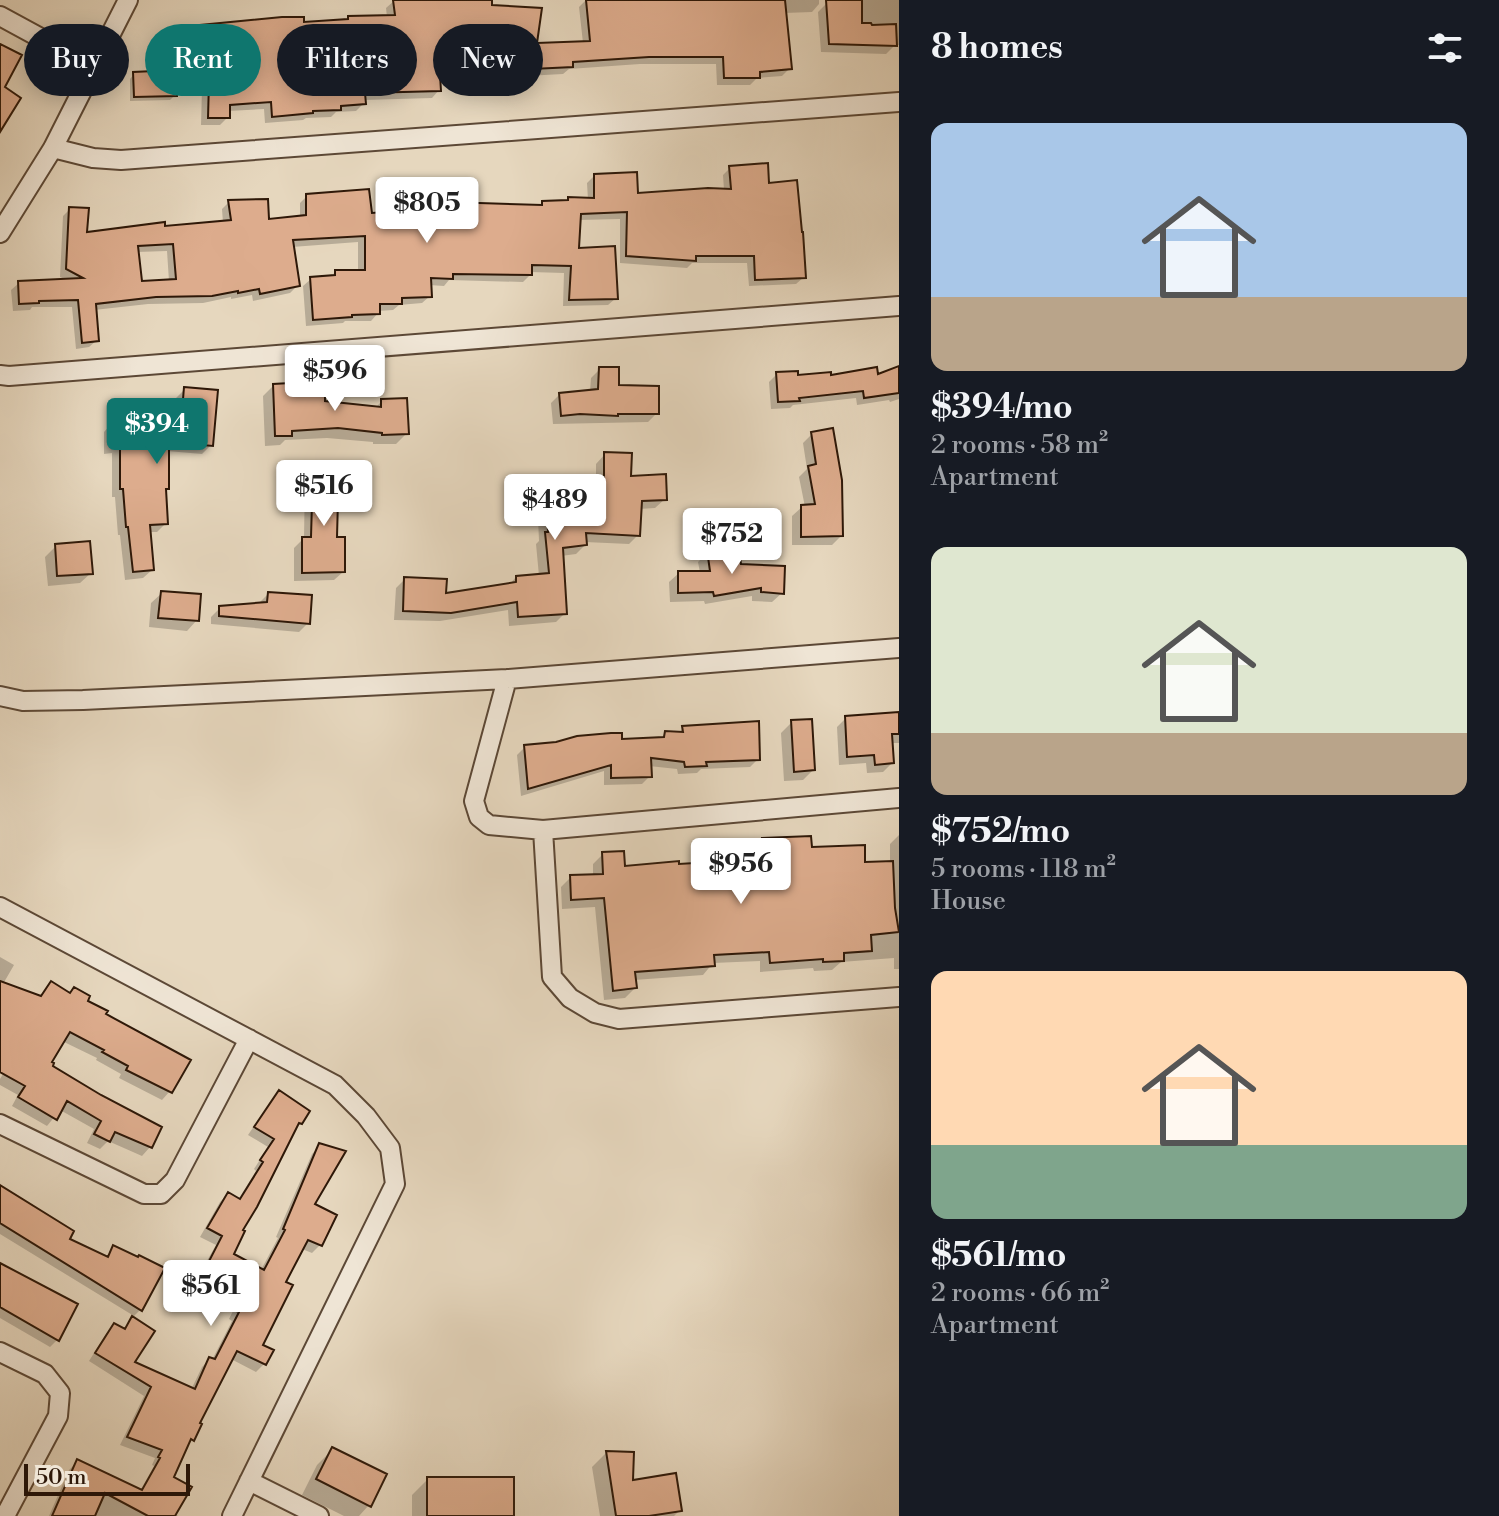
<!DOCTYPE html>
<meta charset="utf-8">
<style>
body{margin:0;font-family:"Libre Bodoni",serif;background:#242831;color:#f1f3f6;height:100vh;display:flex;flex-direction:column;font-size:30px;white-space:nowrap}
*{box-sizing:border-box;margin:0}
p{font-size:26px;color:#9ea1a6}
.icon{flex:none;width:44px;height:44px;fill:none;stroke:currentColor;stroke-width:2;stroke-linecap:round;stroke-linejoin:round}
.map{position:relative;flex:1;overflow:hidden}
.panel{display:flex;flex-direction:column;background:#171b24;width:600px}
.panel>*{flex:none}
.top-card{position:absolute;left:24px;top:24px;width:754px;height:72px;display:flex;gap:16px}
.scale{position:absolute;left:24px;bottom:20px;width:166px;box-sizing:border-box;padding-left:8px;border:4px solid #2e1808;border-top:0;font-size:22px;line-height:28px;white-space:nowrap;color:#2e1808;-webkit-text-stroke:6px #efe5d5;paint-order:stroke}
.price{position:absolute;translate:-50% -68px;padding:0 18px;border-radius:8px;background:#fff;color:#222;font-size:26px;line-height:52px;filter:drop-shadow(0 2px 4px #0008)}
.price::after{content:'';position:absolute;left:50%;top:48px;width:24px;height:18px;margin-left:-12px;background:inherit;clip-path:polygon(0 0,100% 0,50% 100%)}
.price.active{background:#0f766e;color:#fff}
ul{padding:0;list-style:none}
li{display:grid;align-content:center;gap:16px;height:424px;padding:0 32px}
li span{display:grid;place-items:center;height:248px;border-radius:16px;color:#555}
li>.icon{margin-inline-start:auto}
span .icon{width:144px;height:144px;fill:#fffc;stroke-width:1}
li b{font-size:34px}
h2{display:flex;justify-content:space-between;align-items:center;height:96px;padding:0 32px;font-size:34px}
.chip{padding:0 28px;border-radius:36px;background:#171b24;box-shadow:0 4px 20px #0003;font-size:28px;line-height:72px}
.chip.active{background:#0f766e;color:#fff}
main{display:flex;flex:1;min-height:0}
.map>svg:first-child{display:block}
.shadow{fill:#0003;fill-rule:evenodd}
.building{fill:#ddac8d;stroke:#2e1808;stroke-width:2;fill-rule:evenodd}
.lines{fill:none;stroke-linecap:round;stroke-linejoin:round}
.street-casing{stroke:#5c4836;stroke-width:22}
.street{stroke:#efe5d5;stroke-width:18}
</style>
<main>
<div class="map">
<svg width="899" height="1516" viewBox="0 0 899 1516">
<rect width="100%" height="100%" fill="#e6d7be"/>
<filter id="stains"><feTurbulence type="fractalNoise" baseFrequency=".0025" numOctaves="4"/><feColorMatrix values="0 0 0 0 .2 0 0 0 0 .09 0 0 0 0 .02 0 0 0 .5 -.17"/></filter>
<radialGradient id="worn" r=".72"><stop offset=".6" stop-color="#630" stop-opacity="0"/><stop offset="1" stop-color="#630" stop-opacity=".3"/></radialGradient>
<path class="shadow" d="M395,0H490L491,7L534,45L583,43L579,7L586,0H819V4L812,12L784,13L790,68L782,76L757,78L750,85H717L716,64H640L569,69L563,74L525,76V74L438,81L439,90L432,98L364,100V103L356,111L336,112L331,117L306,118L303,120L265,123L264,109L228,111V117L220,125H201L203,51H182V35L190,28L302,24L345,21L349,18L387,17L386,8Z
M841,0H899V45H895L886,54L821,52L818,12L827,3Z
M134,74L175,95L170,100L130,101V79Z
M730,168L767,185L804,277L796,284L749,286L747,263H692L687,268L620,263V219L579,220L577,250L616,298L608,305L563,306L564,273L530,272V275L523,282L449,280L444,286L429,285L430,296L422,303L399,305L393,310L378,311V313L371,321H345L343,323L306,326L303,286L311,279L330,278L335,272H358V242L292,247L297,286L290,293L253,301L252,295L231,299V297L203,303L148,304L94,310L97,340L89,347L76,349L72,307H32L30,310L13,311L11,290L19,283L67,281L60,277L63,216L70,209L85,235L223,223L222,209L229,202L267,222L300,218V203L307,196L370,215L404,213V196L411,188L446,204L539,207L542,203L565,202L569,199L588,200L587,183L594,176L636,195L724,190L723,175ZM167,251L169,281L140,283L137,252Z
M600,369L617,387L657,413L648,422L553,424L551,403L560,394L590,392L591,378Z
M899,369V399L890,402L889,400L857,405L856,398L793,405L790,408L771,409L769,382L777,374L796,377H876Z
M273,386L323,402L375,408L382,401L407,433L396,444H373V442L327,438L285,440L280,445L265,446L263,396Z
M185,389L211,445L202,454L167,451L164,491L166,523L157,532H148L152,570L143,578L125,580L120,535H118L115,497H112V453L104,454V432L112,423L173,425L176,398Z
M812,434L841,536L832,545H792V516L802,507H805L799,477L807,469L803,443Z
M605,454L629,478L665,499L655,508L639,509L638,535L629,544L585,542V545L576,554L561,556L565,613L556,622L509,626L508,610L440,621L394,620L396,588L405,579L444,596L509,585L516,577L539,576L536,544L539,541L537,495L547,485L596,483V464Z
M314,471L335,539L343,572L334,580L294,581V548L304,538L305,479Z
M56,546L91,573L80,583L48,586L45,557Z
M708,552L739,566L782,593L772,602L752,601V596L705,604L704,601L670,602L669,582L679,573H700L698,562Z
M162,593L197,620L187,631L149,627L151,603Z
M268,594L308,623L299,632L211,624V617L220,608L259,603Z
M899,712V743H891L892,763L883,772L867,773L866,763L839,765L837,727L846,718Z
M792,722L813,770L803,780L784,781L781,733Z
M683,728L758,759L750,767L701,769L697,773L678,774L677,769L649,766L650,776L642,784L604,785V771L521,796L517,755L525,747L659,740L666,733L678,734Z
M899,835V969H894V958L841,962L832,970L814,971L813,968L760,972V961L713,963L703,975L634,980L635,988L625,998L604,1000L595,907L562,909L561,887L571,877L593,876V864L603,854L623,868L702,864V862L712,852H753L763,840L810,850L863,865L890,863V844Z
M0,957L14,965L3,984L39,998L51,983L85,1002L104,1015L170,1091L162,1100L119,1078L121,1074L96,1060L97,1058L62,1041L50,1063V1067L159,1128L150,1147L142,1156L108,1141L100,1149L87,1143L94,1129L60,1110L47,1126L12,1106L18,1095L0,1085V1079L3,1074L0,1072Z
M279,1092L300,1123L294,1128L240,1231L231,1255L261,1270L278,1238L276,1237L312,1154L320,1146L312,1205L335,1216L320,1245L312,1253L302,1249L284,1282L261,1346L264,1364L256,1372L231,1359L198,1424L193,1439L186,1446L172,1477L174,1513L178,1516H49L69,1470L77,1462L140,1491L154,1466L152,1465L155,1458L120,1445L144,1396L89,1361L106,1334L114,1326L123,1330L133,1319V1363L191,1390L202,1367L210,1359L212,1360L232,1321L229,1319L240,1297L200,1273L216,1245L200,1237L220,1202L228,1194L238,1200L256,1171L254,1169L268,1147L248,1135L272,1100Z
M0,1188L67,1240L105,1258L114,1247L141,1309L134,1316L0,1234Z
M0,1266L57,1340L50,1347L0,1318Z
M333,1449L369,1505L359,1516H344L302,1495L317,1465Z
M606,1453L631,1482L680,1510L674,1516H600L592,1467Z
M428,1479L512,1516H412V1495Z"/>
<path class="building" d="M393,0H492V5L542,8L537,43L590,41L586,0H785L792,69L760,72V78H724L723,57H649L573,62V67L532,69V67L440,75L441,91L365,93L366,104L341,106V110L313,111V113L272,117L271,102L230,105V118H208L210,44H189L190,26L282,17H304V22L348,19V16L395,15Z
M826,0H862V23H871L872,25L896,24L897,46L829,44Z
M0,44L22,55L5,87L21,98L0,132Z
M176,70L177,96L134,97L133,72Z
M768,163L769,183L797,180L802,232H803L806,278L755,280L754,256H696V261L626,256L627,212L581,214L579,248L615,246L618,299L569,300L571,266L532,265V275L453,274V279L431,278L432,297L402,298V304H380V314L352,315V317L313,320L310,277L335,275V270H365V236L293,240L300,286L260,294L259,289L238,293V291L212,296L156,297L96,304L99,341L82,343L78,300L39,301V303L19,304L18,281L83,278L66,269L69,207L89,208L87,232L165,222V226L231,220L228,200L268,199L269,219L306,215V194L369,189L372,213L410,210V186H448V202L542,205V201L568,200V197L594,198V174L637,172L638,193L708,188L731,189L729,166ZM173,244L176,279L142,281L138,246Z
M899,366V393L864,398L863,391L799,398L800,401L778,402L776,372L798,371V375L831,372V375L877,367L878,374Z
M599,367H619V385L659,386V414H618V416L580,414L561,416L559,393L598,389Z
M290,383V390L325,388V401L381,407V399L407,398L409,434L382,435V433L338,428L292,431V436H275L273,384Z
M184,387L218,390L213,446L169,442V489H166L168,524L150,525L154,570L133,572L128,527H126L123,489H120V445L112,446V421L132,420V422L181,424Z
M833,428L842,480L843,536L801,537V505L815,504L808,466L816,464L811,432Z
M604,452L632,453L631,476L666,474L667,500L642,501L640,536L586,533L587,545L563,548L567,614L518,617L517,602L451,613L403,611L404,577L447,579L446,593L516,582V576L549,573L545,532H548L546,484L604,480Z
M334,467L338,499L337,537H345V572L302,573V537H311L313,469Z
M90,541L93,574L57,576L55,544Z
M738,546L741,564L785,566L784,594L761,592V588L714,596L713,592L678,593V571H710L707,550Z
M161,591L201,594L199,621L158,618Z
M268,592L312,595L310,624L219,616V606L267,602Z
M899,712V734H892L894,763L875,765L874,755L847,757L845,716Z
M812,719L815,770L794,772L791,720Z
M759,721L760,760L706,762L707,766L685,767L684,762L651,758L652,777L611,778V765L528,789L524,745L556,742L577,736L611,733H622V739L664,737L665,731L683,732L682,726Z
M811,836L812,847L865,845V862L893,861L895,908L899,932L871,935L872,951L844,953V961L823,962V959L770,963L769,952L714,955L715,966L635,972L637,988L613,991L604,898L571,900L570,875L603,874L602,852L624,851L625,866L679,861V864L711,862V850H763L762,838Z
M0,981L41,996L51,981L70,993L74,987L90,996L88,1001L108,1011L106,1014L191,1060L172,1093L126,1070L128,1066L102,1052L104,1050L70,1032L52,1062L54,1063L53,1066L101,1095L162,1127L152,1148L115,1132L110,1142L94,1134L101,1121L67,1101L57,1120L18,1097L25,1086L0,1072Z
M279,1090L310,1111L302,1124L299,1123L257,1207L243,1230L245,1231L234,1254L264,1270L285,1230L283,1229L319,1143L346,1151L315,1204L337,1215L322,1246L308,1240L286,1282L293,1285L263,1345L274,1350L266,1365L237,1351L200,1423L202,1424L194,1441L191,1439L174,1477L192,1487L175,1516H148L105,1493L95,1516H52L77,1459L142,1490L160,1458L158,1457L162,1450L127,1437L151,1387L95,1353L114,1323L125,1329L132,1316L155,1331L135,1362L195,1389L209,1357L215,1359L239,1312L236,1311L247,1288L207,1265L222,1236L207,1228L228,1192L240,1199L263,1162L260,1160L274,1139L254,1127Z
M0,1185L74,1231L70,1239L108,1257L113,1245L138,1257L139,1255L165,1268L142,1311L0,1223Z
M0,1263L78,1304L59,1341L0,1307Z
M332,1447L387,1474L371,1507L316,1479Z
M606,1451L634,1452L633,1480L676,1473L682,1511L649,1516H616Z
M427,1477H514V1516H427Z"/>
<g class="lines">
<g class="street-casing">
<path id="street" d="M0,16L94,67
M53,148L93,158L121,160L899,102
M0,233L53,148L128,0
M0,375L9,376L899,306
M507,679L474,801L479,817L489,825L543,830L899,798
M0,696L23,701L83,700L507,679L899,648
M543,830L552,977L570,998L595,1013L619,1019L899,997
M0,907L335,1085L366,1116L390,1148L395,1184L232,1516
M0,1124L144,1194H161L175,1180L249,1039
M0,1352L45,1374L60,1393L58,1416L5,1516
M249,1481L319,1516"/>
</g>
<use href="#street" class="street"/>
</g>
<rect width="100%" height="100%" filter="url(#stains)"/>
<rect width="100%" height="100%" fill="url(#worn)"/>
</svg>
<div class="scale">50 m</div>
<b class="price" style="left:427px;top:245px">$805</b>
<b class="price" style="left:335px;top:413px">$596</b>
<b class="price active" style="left:157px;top:466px">$394</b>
<b class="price" style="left:324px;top:528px">$516</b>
<b class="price" style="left:555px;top:542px">$489</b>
<b class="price" style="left:732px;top:576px">$752</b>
<b class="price" style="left:741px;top:906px">$956</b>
<b class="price" style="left:211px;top:1328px">$561</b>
<div class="top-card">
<a class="chip">Buy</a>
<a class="chip active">Rent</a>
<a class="chip">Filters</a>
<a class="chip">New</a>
</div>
</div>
<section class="panel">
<h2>8 homes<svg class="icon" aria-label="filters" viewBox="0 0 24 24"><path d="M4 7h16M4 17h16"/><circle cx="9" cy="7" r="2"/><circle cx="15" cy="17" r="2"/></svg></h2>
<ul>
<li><span style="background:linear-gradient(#a9c7e8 70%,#b9a48a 0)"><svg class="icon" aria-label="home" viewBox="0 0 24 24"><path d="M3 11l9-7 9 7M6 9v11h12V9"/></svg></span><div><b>$394/mo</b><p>2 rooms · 58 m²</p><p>Apartment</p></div></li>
<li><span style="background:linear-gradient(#dfe7d0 75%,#b9a48a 0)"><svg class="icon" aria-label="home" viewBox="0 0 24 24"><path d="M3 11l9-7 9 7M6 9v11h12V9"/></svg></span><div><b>$752/mo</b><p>5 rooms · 118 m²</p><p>House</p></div></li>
<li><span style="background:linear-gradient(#ffd9b3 70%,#7fa58c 0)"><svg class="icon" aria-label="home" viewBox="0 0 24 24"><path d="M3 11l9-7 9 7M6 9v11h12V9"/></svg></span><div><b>$561/mo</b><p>2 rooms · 66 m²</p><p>Apartment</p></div></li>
</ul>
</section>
</main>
